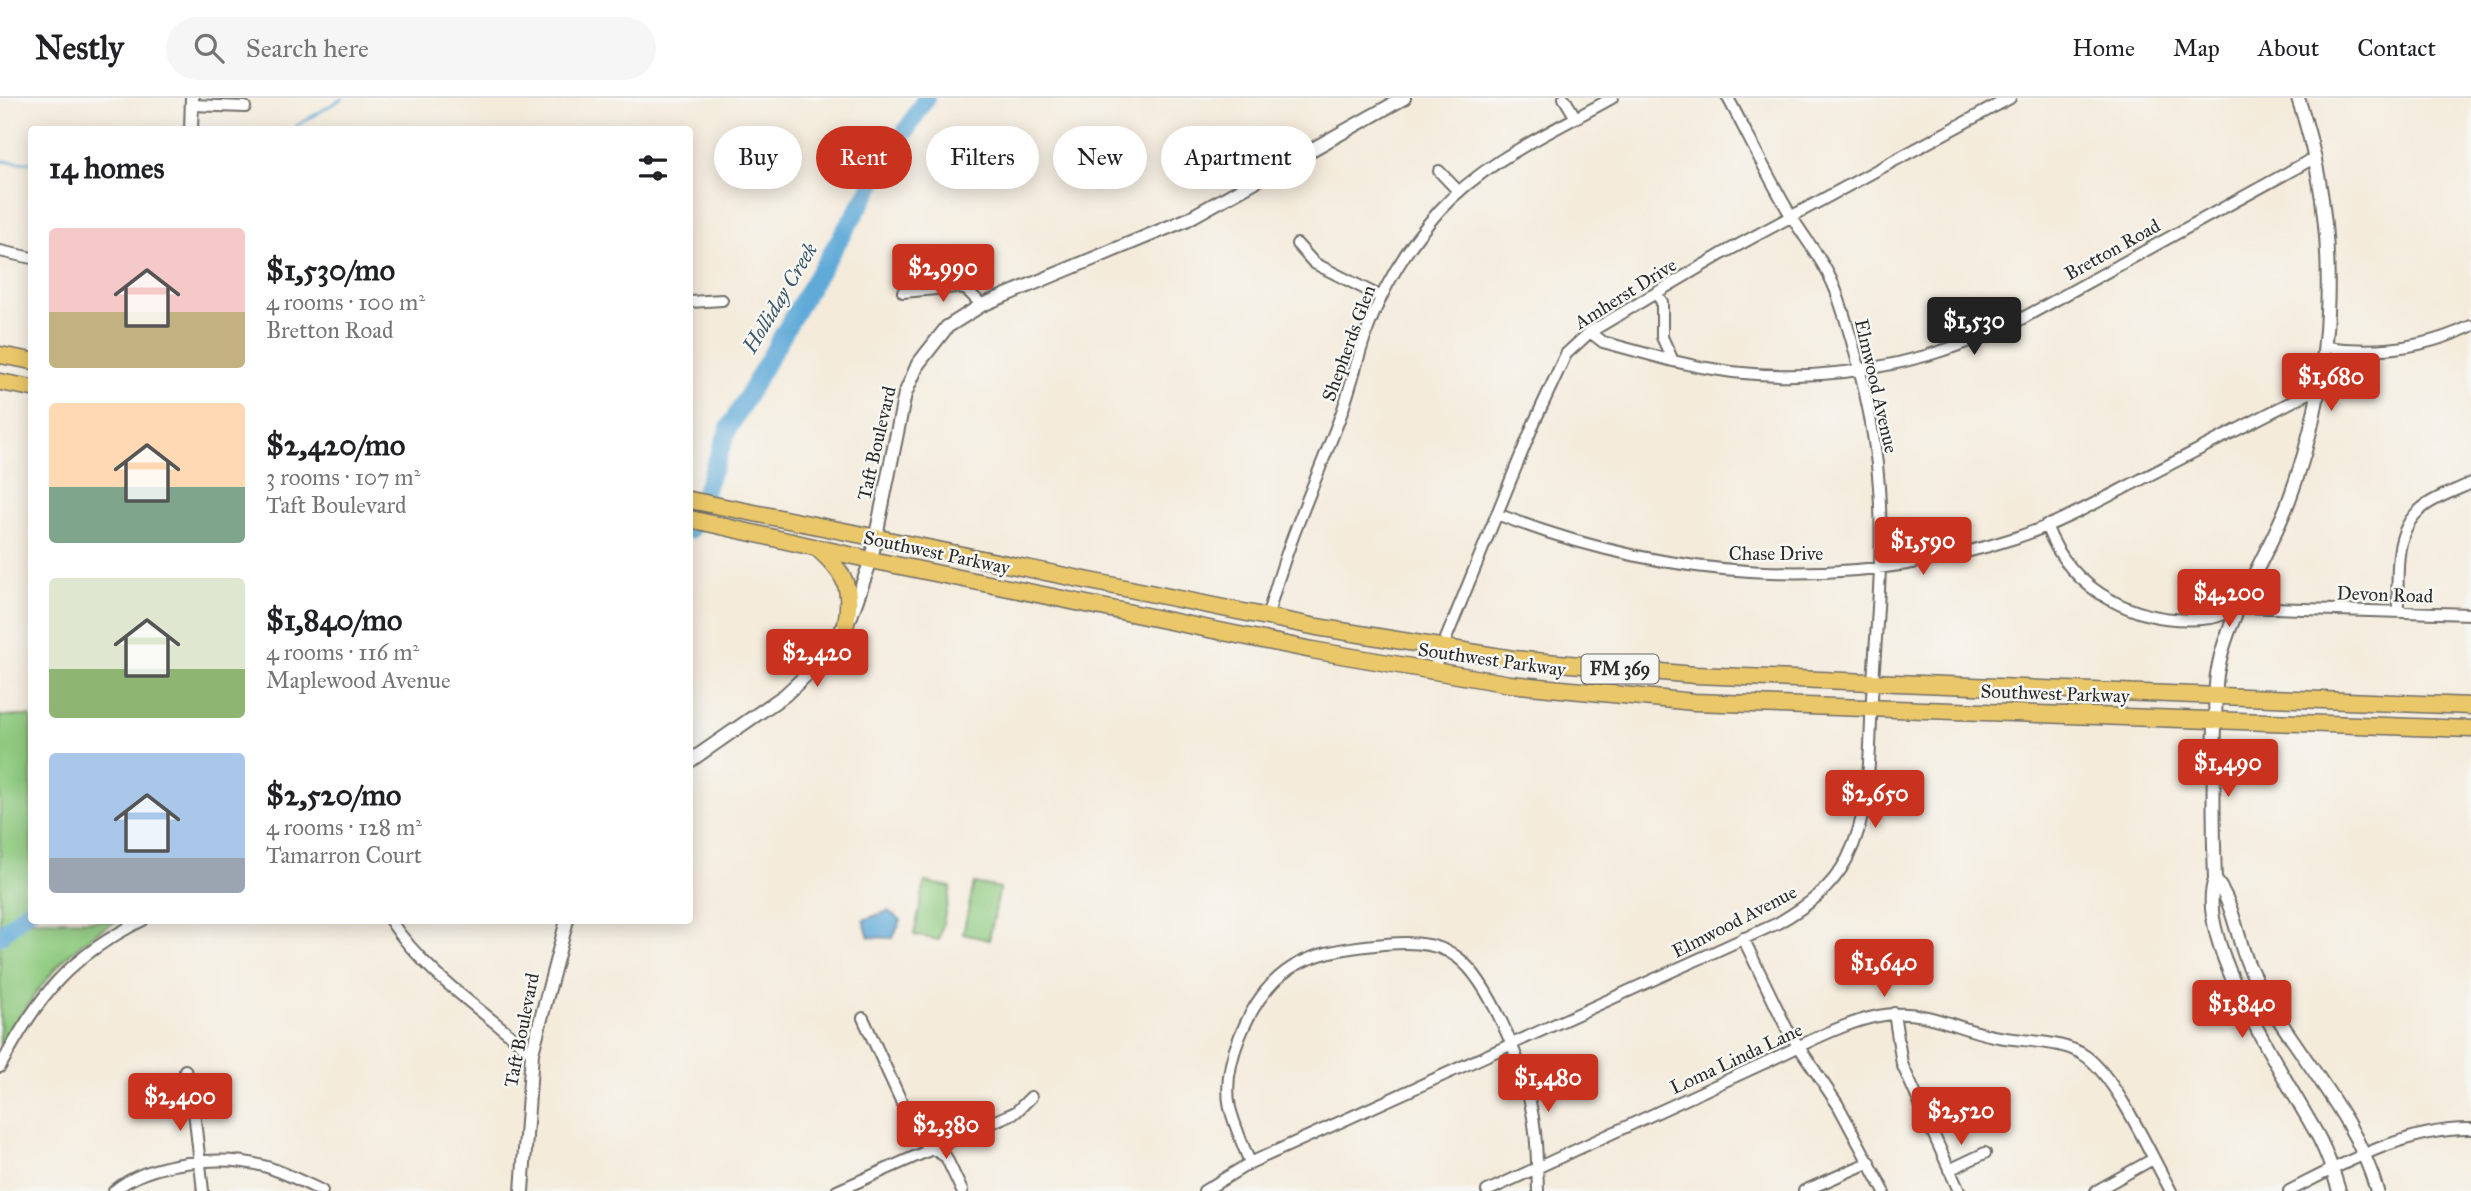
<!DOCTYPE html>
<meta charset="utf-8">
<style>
body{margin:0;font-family:"IM FELL Great Primer",serif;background:#f6f6f6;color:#202124;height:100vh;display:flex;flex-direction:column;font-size:26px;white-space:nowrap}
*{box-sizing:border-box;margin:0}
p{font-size:23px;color:#757577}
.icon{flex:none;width:38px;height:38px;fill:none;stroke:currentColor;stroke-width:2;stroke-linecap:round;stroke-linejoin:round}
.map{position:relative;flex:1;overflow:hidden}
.side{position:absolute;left:28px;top:28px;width:665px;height:798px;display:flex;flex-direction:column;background:#fff;border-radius:7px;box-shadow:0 4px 18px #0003}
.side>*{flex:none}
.guide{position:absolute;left:714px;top:28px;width:665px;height:63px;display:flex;gap:14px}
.price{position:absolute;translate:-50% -60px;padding:0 16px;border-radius:7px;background:#c8321e;color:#fff;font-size:23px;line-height:46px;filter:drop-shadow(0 2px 4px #0008)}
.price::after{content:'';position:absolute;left:50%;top:42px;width:21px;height:16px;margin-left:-10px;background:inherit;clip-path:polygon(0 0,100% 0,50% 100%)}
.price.active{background:#222;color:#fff}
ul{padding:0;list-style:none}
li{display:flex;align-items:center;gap:21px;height:175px;padding:0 21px}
li span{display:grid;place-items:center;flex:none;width:196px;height:140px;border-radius:7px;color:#555}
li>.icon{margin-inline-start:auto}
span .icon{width:84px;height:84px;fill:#fffc;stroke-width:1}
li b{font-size:30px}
h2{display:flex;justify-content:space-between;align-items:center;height:84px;padding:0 21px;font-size:30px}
.pill{padding:0 24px;border-radius:32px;background:#fff;box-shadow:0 4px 18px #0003;font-size:24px;line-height:63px}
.pill.active{background:#c8321e;color:#fff}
header{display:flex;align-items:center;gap:42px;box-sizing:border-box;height:98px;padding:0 35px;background:#fff;border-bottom:2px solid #e0e0e0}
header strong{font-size:33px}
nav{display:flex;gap:38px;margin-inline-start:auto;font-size:24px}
.search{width:490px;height:63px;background:#f6f6f6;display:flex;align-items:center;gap:18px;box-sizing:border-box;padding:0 24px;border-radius:38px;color:#757577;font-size:26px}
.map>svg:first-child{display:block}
.green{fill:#8fca7f;stroke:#5d7a55;stroke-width:2}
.water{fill:#60aad8;stroke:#466a82;stroke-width:2}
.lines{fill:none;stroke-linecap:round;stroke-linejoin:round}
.stream{stroke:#60aad8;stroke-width:2.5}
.river{stroke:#60aad8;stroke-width:18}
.minor-casing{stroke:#716e69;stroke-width:14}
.tertiary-casing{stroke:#716e69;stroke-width:16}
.primary-casing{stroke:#716e69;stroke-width:19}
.minor{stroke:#fff;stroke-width:10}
.tertiary{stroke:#fff;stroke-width:12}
.primary{stroke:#eac769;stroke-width:16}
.labels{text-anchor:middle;stroke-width:5;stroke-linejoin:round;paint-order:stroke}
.shield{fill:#f6f6f2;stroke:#686867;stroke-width:2}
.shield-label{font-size:18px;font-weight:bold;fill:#2b2b2b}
.street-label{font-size:19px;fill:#2b2b2b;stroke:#f6f6f2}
.water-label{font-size:21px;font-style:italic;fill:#3e5768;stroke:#f6f6f2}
</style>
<header>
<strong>Nestly</strong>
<div class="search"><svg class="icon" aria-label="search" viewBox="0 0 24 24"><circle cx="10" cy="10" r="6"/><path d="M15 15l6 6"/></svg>Search here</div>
<nav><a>Home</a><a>Map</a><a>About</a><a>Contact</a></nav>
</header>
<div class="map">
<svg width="2471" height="1093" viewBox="0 0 2471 1093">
<rect width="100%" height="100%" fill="#f6f6f2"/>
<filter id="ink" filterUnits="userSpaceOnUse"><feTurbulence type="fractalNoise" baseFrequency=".0143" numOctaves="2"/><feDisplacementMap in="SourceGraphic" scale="14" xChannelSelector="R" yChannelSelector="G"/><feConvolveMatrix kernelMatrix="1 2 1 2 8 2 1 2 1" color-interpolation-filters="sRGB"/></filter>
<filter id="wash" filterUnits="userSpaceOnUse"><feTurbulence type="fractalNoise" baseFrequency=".00686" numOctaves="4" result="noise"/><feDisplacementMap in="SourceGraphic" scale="28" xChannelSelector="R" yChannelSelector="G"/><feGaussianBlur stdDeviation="1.57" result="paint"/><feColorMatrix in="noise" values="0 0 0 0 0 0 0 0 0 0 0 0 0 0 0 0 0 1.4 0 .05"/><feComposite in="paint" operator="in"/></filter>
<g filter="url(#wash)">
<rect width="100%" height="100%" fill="#f4ebdb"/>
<path class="green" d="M0,618H31L32,822L118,823C63,848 33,899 0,947Z
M925,784L951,789L939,842L914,837Z
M974,785L1000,790L989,842L963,836Z"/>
<path class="water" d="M888,813L901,822L893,840L869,839L863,822Z"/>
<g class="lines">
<path class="stream" d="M296,32V28L343,0
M0,63L32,65"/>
<path class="river" d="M690,432L729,330L812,186L926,0
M0,838L32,809"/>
</g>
</g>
<g filter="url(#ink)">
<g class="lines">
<g class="minor-casing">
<path id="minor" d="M1564,0L1576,20
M192,7L245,9
M1439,73L1459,94
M1297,146L1314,165L1381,199
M0,153L32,160
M903,194L957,189L967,192L982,207
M1656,195L1662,204V239L1673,263C1789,292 1904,275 2012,226L2314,60
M690,204L722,202
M1590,234L1603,244L1673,263
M2325,249C2375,256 2425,250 2471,228
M1497,416C1662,481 1844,496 2015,440C2058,426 2099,403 2140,382C2200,351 2259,320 2319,290
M2046,427C2071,495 2141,529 2210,520C2221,519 2230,512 2241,510C2251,509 2262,510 2273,510L2471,516
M2398,514C2398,480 2392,433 2422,410C2435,399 2455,393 2471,385
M1268,517C1285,450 1314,387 1339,322C1350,294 1356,264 1366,236C1382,190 1407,149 1439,113C1485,62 1554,33 1612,0
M1432,575L1534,325L1566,256L1590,234L1722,156L2010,0
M390,822C426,877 484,913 532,955
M1743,840L1787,931L1838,1007L1884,1093
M1894,915L1902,966L1959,1093
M863,920L919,1042L946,1059L962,1093
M0,969C40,896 67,860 143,822
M185,972L192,995L203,1093
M1250,1065C1243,1047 1235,1029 1230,1010C1225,986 1231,960 1240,938C1268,870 1304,854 1375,847C1401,844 1435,842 1457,859C1490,883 1523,968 1531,1009C1537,1036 1537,1065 1538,1093
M1949,1072L1985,1055
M114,1093C149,1063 224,1056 267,1069C286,1075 305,1085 322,1093
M837,1093L1016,1014L1031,999
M1204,1093L1250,1065L1778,825C1807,808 1831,791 1847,761C1872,712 1869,654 1872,600C1876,531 1884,459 1879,389C1875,326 1857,253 1836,193C1825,164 1806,143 1790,116C1768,79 1749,39 1728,0
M1487,1093C1579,1051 1670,1008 1762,966C1800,949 1854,917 1896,916C1932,914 1965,934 1999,939C2026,944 2065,942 2087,959C2119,984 2150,1056 2171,1093
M1804,1093L1870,1064
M2096,1093L2153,1061
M2289,1093C2345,1065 2406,1030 2471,1031"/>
</g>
<g class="tertiary-casing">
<path id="tertiary" d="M2298,0C2342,130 2336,277 2288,405C2268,457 2227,518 2218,571C2214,589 2216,610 2215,629C2213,680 2213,731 2215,782C2192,842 2291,987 2320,1042C2328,1058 2334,1076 2339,1093
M191,32L192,0
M690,663L785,597L816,568L851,518L871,462L905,296L918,266L947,229L982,207L1186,122L1404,0
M2215,782C2233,803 2237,840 2248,866C2284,946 2353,1007 2377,1093
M522,1093L532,955L567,822"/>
</g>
<g class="primary-casing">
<path id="primary" d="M0,257L32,263
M0,284L32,290
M690,402L1317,529L1513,561L1695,577L2471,608
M690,421L871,462L1312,552L1510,586L1694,604L2471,631
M818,451C845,475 853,489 846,526"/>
</g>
<use href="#minor" class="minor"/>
<use href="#tertiary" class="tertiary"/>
<use href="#primary" class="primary"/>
</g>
</g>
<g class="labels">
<rect class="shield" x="1581.5" y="556.5" width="77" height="29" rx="5"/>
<g class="shield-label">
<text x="1620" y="577">FM 369</text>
</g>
<g class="street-label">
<text transform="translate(2112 151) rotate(-29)" y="7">Bretton Road</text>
<text transform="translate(1625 195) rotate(-32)" y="7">Amherst Drive</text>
<text transform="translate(1348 245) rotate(-70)" y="7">Shepherds Glen</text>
<text transform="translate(1877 288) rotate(77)" y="7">Elmwood Avenue</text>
<text transform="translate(876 345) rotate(-77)" y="7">Taft Boulevard</text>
<text transform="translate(937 454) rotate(12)" y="7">Southwest Parkway</text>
<text x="1776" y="462">Chase Drive</text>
<text transform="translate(2385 496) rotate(2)" y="7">Devon Road</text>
<text transform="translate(1492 561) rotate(8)" y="7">Southwest Parkway</text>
<text transform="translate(2055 595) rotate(2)" y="7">Southwest Parkway</text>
<text transform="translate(1734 823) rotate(-27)" y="7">Elmwood Avenue</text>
<text transform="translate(521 932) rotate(-79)" y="7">Taft Boulevard</text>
<text transform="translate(1736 960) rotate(-25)" y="7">Loma Linda Lane</text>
</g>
<g class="water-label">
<text transform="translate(780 200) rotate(-59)" y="7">Holliday Creek</text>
</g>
</g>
</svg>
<b class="price" style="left:943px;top:206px">$2,990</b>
<b class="price active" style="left:1974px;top:259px">$1,530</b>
<b class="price" style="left:2331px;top:315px">$1,680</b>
<b class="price" style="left:1923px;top:479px">$1,590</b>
<b class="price" style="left:2229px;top:531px">$4,200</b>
<b class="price" style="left:817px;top:591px">$2,420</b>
<b class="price" style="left:2228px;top:701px">$1,490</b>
<b class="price" style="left:1875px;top:732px">$2,650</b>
<b class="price" style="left:1884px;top:901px">$1,640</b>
<b class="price" style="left:2242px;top:942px">$1,840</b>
<b class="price" style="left:1548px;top:1016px">$1,480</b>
<b class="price" style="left:180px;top:1035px">$2,400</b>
<b class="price" style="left:1961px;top:1049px">$2,520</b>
<b class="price" style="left:946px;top:1063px">$2,380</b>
<div class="guide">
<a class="pill">Buy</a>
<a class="pill active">Rent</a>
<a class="pill">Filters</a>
<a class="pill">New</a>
<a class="pill">Apartment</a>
</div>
<section class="side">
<h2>14 homes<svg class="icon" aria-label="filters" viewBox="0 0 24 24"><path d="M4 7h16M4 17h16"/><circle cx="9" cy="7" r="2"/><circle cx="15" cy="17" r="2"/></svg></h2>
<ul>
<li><span style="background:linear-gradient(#f6c9c9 60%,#c2b280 0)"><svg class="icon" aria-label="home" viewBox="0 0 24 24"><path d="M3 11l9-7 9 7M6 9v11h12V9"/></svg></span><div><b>$1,530/mo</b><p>4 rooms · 100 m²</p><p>Bretton Road</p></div></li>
<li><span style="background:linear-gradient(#ffd9b3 60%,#7fa58c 0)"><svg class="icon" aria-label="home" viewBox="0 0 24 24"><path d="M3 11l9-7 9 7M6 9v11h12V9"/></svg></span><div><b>$2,420/mo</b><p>3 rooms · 107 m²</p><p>Taft Boulevard</p></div></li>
<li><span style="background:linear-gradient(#dfe7d0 65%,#8fb573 0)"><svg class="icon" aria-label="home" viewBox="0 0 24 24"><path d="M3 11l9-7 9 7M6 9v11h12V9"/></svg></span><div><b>$1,840/mo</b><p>4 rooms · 116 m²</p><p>Maplewood Avenue</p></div></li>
<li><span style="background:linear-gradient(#a9c7e8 75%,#9aa5b1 0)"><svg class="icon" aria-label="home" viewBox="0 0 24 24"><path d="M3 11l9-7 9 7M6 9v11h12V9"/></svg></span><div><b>$2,520/mo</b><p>4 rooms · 128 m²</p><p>Tamarron Court</p></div></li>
</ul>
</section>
</div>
